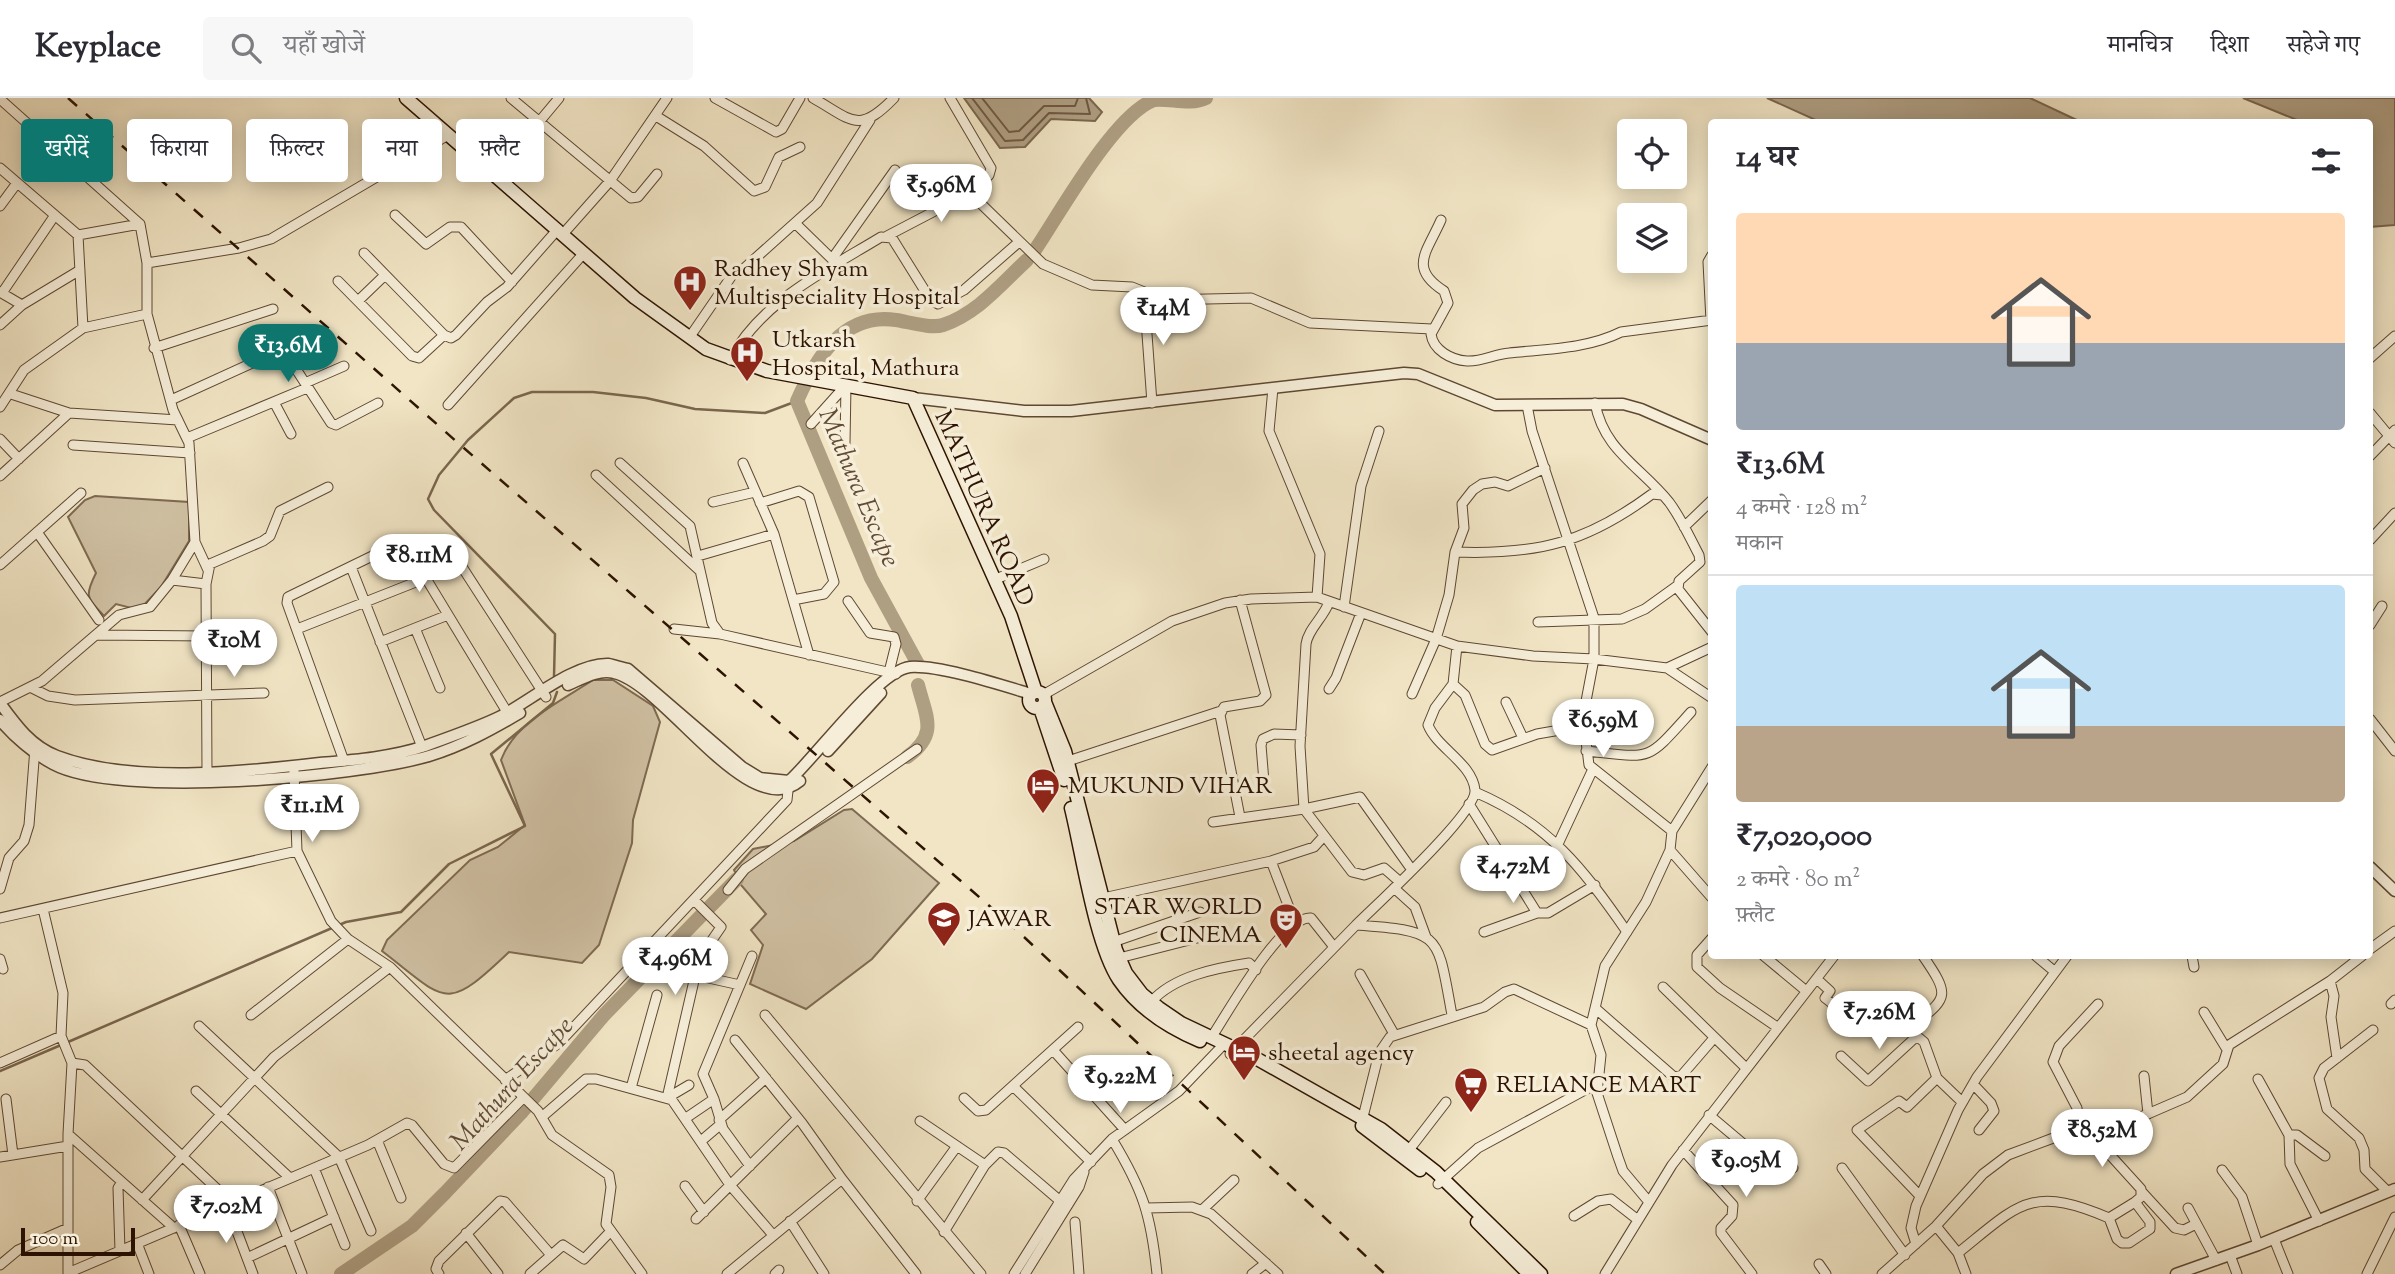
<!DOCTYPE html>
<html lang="hi">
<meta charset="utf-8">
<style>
body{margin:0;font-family:"Sorts Mill Goudy","Noto Serif Devanagari",serif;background:#f7f7f7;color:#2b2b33;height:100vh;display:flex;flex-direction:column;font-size:26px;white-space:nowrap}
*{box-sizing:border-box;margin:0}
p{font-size:23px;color:#7c7c81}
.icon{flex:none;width:38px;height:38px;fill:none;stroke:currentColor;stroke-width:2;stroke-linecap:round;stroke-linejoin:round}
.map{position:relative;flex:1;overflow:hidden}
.sheet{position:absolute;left:1708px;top:21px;width:665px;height:840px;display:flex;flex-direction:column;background:#fff;border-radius:7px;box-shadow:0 4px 18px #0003}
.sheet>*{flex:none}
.guide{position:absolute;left:21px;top:21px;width:665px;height:63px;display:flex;gap:14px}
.fabs{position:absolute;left:1617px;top:21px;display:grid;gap:14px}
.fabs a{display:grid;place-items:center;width:70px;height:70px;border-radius:7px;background:#fff;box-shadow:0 4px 18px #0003;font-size:35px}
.scale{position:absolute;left:21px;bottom:18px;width:114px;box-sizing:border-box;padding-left:7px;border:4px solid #2d1301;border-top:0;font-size:19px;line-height:24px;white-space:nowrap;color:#2d1301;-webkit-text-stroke:5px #f6eed9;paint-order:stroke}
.price{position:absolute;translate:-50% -60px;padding:0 16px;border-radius:24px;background:#fff;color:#222;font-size:23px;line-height:46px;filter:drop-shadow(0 2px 4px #0008)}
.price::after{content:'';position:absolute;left:50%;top:42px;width:21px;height:16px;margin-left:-10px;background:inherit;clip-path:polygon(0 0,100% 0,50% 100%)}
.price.selected{background:#0f766e;color:#fff}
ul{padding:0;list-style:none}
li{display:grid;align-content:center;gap:14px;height:371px;padding:0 28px}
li+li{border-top:2px solid #e1e1e2}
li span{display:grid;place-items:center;height:217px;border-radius:7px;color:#555}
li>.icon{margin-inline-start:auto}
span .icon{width:126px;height:126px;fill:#fffc;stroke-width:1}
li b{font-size:30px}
h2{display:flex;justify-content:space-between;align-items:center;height:84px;padding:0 28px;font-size:30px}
.pill{padding:0 24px;border-radius:7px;background:#fff;box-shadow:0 4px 18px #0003;font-size:24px;line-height:63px}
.pill.selected{background:#0f766e;color:#fff}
header{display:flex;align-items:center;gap:42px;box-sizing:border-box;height:98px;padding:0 35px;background:#fff;border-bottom:2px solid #e1e1e2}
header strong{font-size:33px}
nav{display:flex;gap:38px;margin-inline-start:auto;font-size:24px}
.search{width:490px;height:63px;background:#f7f7f7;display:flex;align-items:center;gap:18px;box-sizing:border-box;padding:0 24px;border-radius:7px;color:#7c7c81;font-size:26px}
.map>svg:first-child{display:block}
.green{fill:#d0c1a4;stroke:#7e6a52;stroke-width:2}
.water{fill:#ae9e82;stroke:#7a664e;stroke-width:2}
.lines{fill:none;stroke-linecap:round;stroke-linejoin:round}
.shore{stroke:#6e5842;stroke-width:2}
.stream{stroke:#7a664e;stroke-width:2.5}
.river{stroke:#ae9e82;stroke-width:14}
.minor-casing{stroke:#5e4832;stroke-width:11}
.tertiary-casing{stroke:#5e4832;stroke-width:13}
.secondary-casing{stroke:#2d1301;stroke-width:15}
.minor{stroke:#f6eed9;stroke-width:9}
.tertiary{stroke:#f6eed9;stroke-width:10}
.secondary{stroke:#f6eed9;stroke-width:12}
.rail{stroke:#2d1301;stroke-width:2.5;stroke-dasharray:12 12;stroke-linecap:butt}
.labels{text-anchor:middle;stroke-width:7;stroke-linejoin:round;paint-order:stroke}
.poi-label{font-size:24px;fill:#2d1301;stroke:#f6eed9;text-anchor:start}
.street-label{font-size:24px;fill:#2d1301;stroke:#f6eed9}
.water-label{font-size:26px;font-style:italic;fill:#614b35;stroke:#f6eed9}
</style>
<header>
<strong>Keyplace</strong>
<div class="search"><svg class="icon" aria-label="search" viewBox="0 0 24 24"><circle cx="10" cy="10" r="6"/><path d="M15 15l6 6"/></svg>यहाँ खोजें</div>
<nav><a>मानचित्र</a><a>दिशा</a><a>सहेजे गए</a></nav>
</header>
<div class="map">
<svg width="2395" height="1176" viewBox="0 0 2395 1176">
<rect width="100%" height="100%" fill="#f1e5c5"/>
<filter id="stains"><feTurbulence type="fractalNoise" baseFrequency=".00286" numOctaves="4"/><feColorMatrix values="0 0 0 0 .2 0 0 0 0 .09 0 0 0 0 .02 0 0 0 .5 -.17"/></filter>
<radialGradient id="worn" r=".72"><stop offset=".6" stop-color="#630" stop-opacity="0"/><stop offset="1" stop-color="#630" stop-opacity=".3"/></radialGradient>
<path class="green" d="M95,398L189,404V443L161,489L139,512L116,506L104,518C87,499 84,499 96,475L68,419L85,402Z
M593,582H613L653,608L660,624L633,722L632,745L599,847L582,865L509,854C444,916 447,903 382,853L387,842L470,762L498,749L525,727L501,662C515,624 561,603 593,582Z
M852,711L939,785L872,861L806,911L750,886L763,847L751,832L766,816L741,787L734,772L753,751L794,743L844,712Z"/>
<path class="water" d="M964,0H1089L1102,14L1095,23L1051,21L1025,49L1000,50Z
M1767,0H2030L2081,24H1820Z
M2243,0H2395V127L2370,129V24H2302Z"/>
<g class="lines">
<path class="shore" d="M972,0L1005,43L1023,42L1049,15L1090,16L1086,0
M982,0L1009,34L1019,33L1044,8H1075L1078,0"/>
<path class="stream" d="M554,579L555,536L434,412L428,401L439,377L468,342L514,300L532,294H593L646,300L695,311L765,315L797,303
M68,944L346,824L401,814L449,766L525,728L491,656L553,605L557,594
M0,973L61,947"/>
<path class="river" d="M1035,152C1060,115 1114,17 1154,2C1170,0 1190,8 1206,0
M919,568L871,480L797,303C815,262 842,214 896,222C909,224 931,231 943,227C978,215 1001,186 1027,162
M907,659C939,636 926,619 918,587
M341,1176L412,1128L445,1095L521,1015L604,917L737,781"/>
<g class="minor-casing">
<path id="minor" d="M511,0L631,100L638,99L657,76
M715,0L776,34L782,31L800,0
M813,0C852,22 858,37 894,0
M950,0L991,70L989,77L973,93L976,101L1043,166L1092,187L1132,189L1164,202L1251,200L1310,225L1432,231
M0,1L140,126L147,165V216L83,230L24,272L0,309
M656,18L704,48L754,93L765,89L779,59L800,49
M539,24L559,0
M0,70L78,137L140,126
M0,108L17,85
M395,117L426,146L450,129H461L512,184
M1441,122C1427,154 1408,170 1444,193L1448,205L1431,236C1433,252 1451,262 1467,263C1481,264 1495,256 1509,255C1546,251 1587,251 1621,234L1712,222
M796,126L835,164
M563,136L610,83L667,0
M78,137L83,230
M887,138L973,93
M364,155L444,237
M832,161L895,72
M147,165L239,150L271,141L448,37
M338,183L412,258L419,260L444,237L451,240L456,237L487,204L507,189L558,131
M0,194L22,207
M2,195L55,117
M1144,195L1152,305
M358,203L385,177
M1711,223L1708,164L1712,157
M0,227L22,207L80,172
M689,240L733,176L740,174L817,105L870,22
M154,250L273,211
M2370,260L2395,238
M730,262C761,203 827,172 881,139L892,140L930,201L938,206L964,192L1019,144
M294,267L323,249
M305,285L344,268
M1273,290L1269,333L1320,456L1317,499
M171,302L283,251L331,325L336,327L378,305
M274,304L291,336
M1595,305C1604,353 1640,368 1669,404C1681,420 1690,440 1699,457L1700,464L1679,483L1678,491L1712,534
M448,307L584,155
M1527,307L1532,333L1594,520V561L1583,619L1589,667L1672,733
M69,315L178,322
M2370,315L2395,345
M811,326L846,287
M187,340L307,290
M0,341L19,361
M845,345L846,287
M73,347L190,355
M2370,358L2395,332
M620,365L690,428L712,525L720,536L896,576
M743,365L774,436L809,557
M596,377L700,473
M0,378L69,315L11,296
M713,404L755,394
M760,405L799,393L809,399L834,484L824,496L793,502
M1684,429L1712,402
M37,434L99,522
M2370,442L2395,415
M195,444L208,472
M1455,454C1537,457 1586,445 1652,396L1662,397
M455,458L546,599
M698,458L774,436
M0,467L81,395
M351,469L422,649
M996,481L1044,461
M172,482L206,486
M1240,502L1266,597L1260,603L1224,609L1220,617L1240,719
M848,503L870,535L894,539L896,546L889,574
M1344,509L1361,388L1379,333
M1538,524L1622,521L1645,511L1677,488
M2370,527L2382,508
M415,530L440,590
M297,531L426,480
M674,531L720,536
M97,537L207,538
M380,544L448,517
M1667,570L1712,600
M1453,586L1465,597L1485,646L1492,652L1537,636L1583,628
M32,590L48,598L75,602L264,595
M1329,591L1336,580L1361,515
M1412,596L1436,541L1449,497L1455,454L1464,430L1462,406L1473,392L1482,386L1495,384L1508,388L1545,370
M1043,597L1172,523L1225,505L1251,501L1317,499L1457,548L1533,558L1594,561L1667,570L1712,549
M0,604L42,583L119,517L150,509L172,482L195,444L189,345L173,312L147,216
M1506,604L1523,640
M2370,621L2395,653
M1586,653C1653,660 1645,665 1691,614
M344,663L287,505L288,499L399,445L407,449L510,619
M1068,663L1221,613
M294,673L297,753L331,823L348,841L390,869L538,1013L552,1037L609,1077L611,1089L606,1126L642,1176
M207,674L206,486L210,466L263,443L270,438L280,413L328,389
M1264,684L1261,647L1263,641L1274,636L1301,637
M1475,694C1548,725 1583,770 1627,834
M1469,706L1537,815H1548L1595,787
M1213,724L1304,711L1300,648L1306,546C1308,531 1324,519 1329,504
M1558,746L1592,673
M1670,752L1712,800
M1271,763L1314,749L1324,738
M1400,784L1384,770L1364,777L1352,774L1304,711L1360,699L1412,772
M1394,790L1415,809L1426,839
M0,791L9,760L24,743L29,727L35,650
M728,792L745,771L917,651
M1103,800L1271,763L1295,825
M43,811L63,895L61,938L72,965L68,1036V1176
M0,820L297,753
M1356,827C1376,807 1477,715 1475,692C1472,665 1437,650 1428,627L1435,610L1453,586L1457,548
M1484,834L1537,815
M1712,840L1697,857V869L1720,890L1777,929
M1113,844L1200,814
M2370,851L2395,833
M1764,858L1805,892
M2036,858L2054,873
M2192,858L2194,869
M1119,860L1205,838
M0,861L3,871
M1360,876L1394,936
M695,877L740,887
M1818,882L1830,893L1825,900L1867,932L1885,912L1924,944L1937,980L1962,1004
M2330,883L2334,898L2331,919L2337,960
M1663,889L1746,970
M1151,904C1174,878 1216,870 1249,865L1256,872
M2391,906L2395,902
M1595,910L1674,979L1682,977L1714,940
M2204,914L2226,950
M251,917L348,841
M765,917L981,1176
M199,928L339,1059L371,1133
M1909,931C1946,900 1953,901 1923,858
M2373,932L2324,970L2319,980L2327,1011L2359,1040L2364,1052L2365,1071L2388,1094
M1211,940C1227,916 1282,817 1311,820L1334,849
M735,942L802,1025L842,1081
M1053,952L1125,1032
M1230,956L1356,827C1443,833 1437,836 1452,917
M1841,958L1868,983L1917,938
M0,965L61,938
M72,965L85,967L232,1105
M2144,978L2148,1016
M2258,981L2289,1037L2290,1066L2319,1123
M505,982L559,945L787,702L789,683
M1973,986L1991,1005L1994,1013L1979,1032
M1013,988L1091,1064
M631,990L657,897
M196,993L290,1080
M667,1000L696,874L701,858L721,829L694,802
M667,1000L689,987
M964,1000L978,1013L986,1012L1078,929
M6,1001L13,1057
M714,1001L723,1031L750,1068
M1709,1017L1760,1060L1793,1070
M543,1018L586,981H596L672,1002L730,1087L773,1137
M1363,1019L1379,955L1390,939L1484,909L1505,894L1514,891L1591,927
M686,1020L714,1001L703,976L752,858
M719,1022L766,980
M920,1023L985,1067
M68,1036L174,1130
M2080,1037L2077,1010L2053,964L2059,948L2098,906
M2092,1037L2141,1091V1099L2135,1104
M2289,1037H2297L2325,1058
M1112,1041C1143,1092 1151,1117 1157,1176
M377,1042L401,1100
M701,1043L721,1026
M1409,1052L1446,1004
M1683,1052L1733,1107L1732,1118L1721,1130V1135L1752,1176
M0,1059L68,1048
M314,1070L345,1147
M1842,1070L1905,1157
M2222,1072L2242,1099L2258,1147
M1438,1086L1478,1050L1596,986
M685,1088L704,1114
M268,1089L302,1176
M2142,1094L2175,1130L2184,1132L2196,1126
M1920,1098L1857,1032L1899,1003L1907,1009L1937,980
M142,1102L274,959L390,869
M917,1103L957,1048
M1649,1104L1623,1073L1618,1059L1597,995L1601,957L1591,927L1605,868L1646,804L1670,752L1672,733L1712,669
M227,1107L253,1176
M1147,1110L1192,1109L1211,1116L1278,1176
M2188,1110L2216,1162
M1202,1112L1234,1082
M1574,1118L1598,1103L1611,1101L1638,1122
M696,1121L798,1020
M790,1123L824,1176
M1075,1124L1079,1176
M179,1127L200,1176
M1936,1128L1958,1155C2018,1107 2030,1086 2109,1120L2117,1141L2122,1145H2129L2150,1131V1124L2135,1104L2109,1120
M944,1134L985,1067L998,1054L1004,1055L1059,1102
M466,1135L498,1176
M2274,1141L2288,1176
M137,1145L149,1176
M1916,1146L1911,1130L1916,1108L1958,1012L1977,979L2067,858
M120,1153L118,1090L122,1084
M1958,1155L1966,1176
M2230,1157L2237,1176
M247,1160L334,1119
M1819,1166L1826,1176
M0,1167L18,1152L68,1130
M68,1175L368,1047L407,1025L412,1027L444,1066L454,1070L523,1000
M439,1176L436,1171L439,1163L500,1103L505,1104L551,1157
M530,1176L563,1147L584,1161L609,1135
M727,1176L842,1081L916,1176
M775,1176L779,1172
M1014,1176L1074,1081L1112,1041L1179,993L1225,945
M1025,1176L1079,1089L1084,1074
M1252,1176L1266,1165
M1605,1176L1672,1067L1834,858
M1882,1176L1936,1128L1983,1076L2008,1057L2056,1039L2099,1037L2187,999L2223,966L2229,947L2330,883L2362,858
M2367,1176L2395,1119"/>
</g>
<g class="tertiary-casing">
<path id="tertiary" d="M913,300L1024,313H1071L1404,275L1418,276L1495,307L1623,306L1641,311L1712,342
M568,587C582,581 598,571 614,575C665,586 748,726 800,683
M0,605C16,627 31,648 57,658C131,686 244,674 320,665C355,662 392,659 425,648C449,639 476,630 499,619C529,604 574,565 608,566C614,567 622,570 628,571L742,669L760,680L789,683C815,660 879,572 910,569C940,567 1001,587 1031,596
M0,622C13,638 34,656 53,666C118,701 356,679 429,658C462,648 491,632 520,615
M828,653L881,595
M2370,769L2395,793
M2176,1176L2258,1147L2395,1091"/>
</g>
<g class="secondary-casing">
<path id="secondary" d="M406,0L635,200L706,251L767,273L913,300L1011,518L1036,594
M1029 602a8 8 0 1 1 16 0a8 8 0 1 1-16 0Z
M1045,604L1065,653L1116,852L1126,875L1142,896L1159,910L1181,925L1259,962L1381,1031L1436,1074L1541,1176
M1041,613L1064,682
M1071,710C1082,754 1095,846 1119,882C1139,911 1169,930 1200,943
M1362,1028L1420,1072
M1477,1124L1529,1176"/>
</g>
<use href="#minor" class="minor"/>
<use href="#tertiary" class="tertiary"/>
<use href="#secondary" class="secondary"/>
<path class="rail" d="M68,0L457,344L1009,825L1385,1176"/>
</g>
<defs>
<g id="hospital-pin" transform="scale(1.75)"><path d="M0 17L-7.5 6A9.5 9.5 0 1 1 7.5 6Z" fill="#8f2418" stroke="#f6eed9"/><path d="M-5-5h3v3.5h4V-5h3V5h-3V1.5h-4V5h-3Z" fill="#fff"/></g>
<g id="hotel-pin" transform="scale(1.75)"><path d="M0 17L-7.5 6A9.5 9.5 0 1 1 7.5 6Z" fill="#8f2418" stroke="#f6eed9"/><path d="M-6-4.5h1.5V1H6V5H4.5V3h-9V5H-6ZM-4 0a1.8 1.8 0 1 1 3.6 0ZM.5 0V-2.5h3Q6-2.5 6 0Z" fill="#fff"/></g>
<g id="school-pin" transform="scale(1.75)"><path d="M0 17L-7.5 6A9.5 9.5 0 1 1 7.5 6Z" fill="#8f2418" stroke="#f6eed9"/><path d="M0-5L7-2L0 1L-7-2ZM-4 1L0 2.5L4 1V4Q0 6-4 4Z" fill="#fff"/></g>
<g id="theatre-pin" transform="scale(1.75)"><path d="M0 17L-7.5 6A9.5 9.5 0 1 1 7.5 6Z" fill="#8f2418" stroke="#f6eed9"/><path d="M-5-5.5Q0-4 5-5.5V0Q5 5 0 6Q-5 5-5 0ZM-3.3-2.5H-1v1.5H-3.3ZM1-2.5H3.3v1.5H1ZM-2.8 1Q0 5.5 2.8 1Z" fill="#fff"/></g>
<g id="supermarket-pin" transform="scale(1.75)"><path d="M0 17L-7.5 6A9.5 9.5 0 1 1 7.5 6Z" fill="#8f2418" stroke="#f6eed9"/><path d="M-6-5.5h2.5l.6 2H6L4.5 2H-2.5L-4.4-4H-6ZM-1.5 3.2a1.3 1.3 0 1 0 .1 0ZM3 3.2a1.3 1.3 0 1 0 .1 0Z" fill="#fff"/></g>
</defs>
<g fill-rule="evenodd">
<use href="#hospital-pin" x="690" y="184"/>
<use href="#hospital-pin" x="747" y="255"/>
<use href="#hotel-pin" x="1043" y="687"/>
<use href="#school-pin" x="944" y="820"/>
<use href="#theatre-pin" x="1286" y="822"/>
<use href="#hotel-pin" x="1244" y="954"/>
<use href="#supermarket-pin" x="1471" y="986"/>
</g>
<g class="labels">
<g class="poi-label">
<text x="714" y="178">Radhey Shyam<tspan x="714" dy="28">Multispeciality Hospital</tspan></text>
<text x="772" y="249">Utkarsh<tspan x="772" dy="28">Hospital, Mathura</tspan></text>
<text x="1068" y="695">MUKUND VIHAR</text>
<text x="1262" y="816" text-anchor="end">STAR WORLD<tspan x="1262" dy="28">CINEMA</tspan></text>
<text x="968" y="828">JAWAR</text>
<text x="1268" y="962">sheetal agency</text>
<text x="1496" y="994">RELIANCE MART</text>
</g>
<g class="street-label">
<text transform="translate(985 410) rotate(66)" y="8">MATHURA ROAD</text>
</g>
<g class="water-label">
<text transform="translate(860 389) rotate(67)" y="9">Mathura Escape</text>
<text transform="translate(511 985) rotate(-48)" y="9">Mathura Escape</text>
</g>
</g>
<rect width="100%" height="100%" filter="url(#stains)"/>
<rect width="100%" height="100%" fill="url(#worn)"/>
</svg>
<div class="fabs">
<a><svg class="icon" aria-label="locate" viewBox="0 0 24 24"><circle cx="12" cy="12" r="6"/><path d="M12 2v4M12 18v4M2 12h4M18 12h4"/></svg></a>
<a><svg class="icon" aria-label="layers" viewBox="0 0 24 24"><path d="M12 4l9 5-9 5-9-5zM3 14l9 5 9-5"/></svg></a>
</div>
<div class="scale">100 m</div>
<b class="price" style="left:941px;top:126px">₹5.96M</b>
<b class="price" style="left:1163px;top:249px">₹14M</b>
<b class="price selected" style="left:288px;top:286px">₹13.6M</b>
<b class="price" style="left:419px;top:496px">₹8.11M</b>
<b class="price" style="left:234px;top:581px">₹10M</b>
<b class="price" style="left:1603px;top:661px">₹6.59M</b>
<b class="price" style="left:312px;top:746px">₹11.1M</b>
<b class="price" style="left:1513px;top:807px">₹4.72M</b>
<b class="price" style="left:675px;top:899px">₹4.96M</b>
<b class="price" style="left:1879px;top:953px">₹7.26M</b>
<b class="price" style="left:1120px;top:1017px">₹9.22M</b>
<b class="price" style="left:2102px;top:1071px">₹8.52M</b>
<b class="price" style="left:1746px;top:1101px">₹9.05M</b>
<b class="price" style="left:226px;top:1147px">₹7.02M</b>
<div class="guide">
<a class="pill selected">खरीदें</a>
<a class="pill">किराया</a>
<a class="pill">फ़िल्टर</a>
<a class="pill">नया</a>
<a class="pill">फ़्लैट</a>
</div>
<section class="sheet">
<h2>14 घर<svg class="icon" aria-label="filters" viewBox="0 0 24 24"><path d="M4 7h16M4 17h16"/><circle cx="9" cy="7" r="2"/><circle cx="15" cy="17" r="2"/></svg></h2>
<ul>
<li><span style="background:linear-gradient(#ffd9b3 60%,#9aa5b1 0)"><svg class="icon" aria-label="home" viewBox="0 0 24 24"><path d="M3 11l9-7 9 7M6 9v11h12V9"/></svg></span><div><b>₹13.6M</b><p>4 कमरे · 128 m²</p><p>मकान</p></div></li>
<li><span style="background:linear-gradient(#bfe0f5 65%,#b9a48a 0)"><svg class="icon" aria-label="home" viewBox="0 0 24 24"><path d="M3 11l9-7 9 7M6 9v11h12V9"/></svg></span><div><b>₹7,020,000</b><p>2 कमरे · 80 m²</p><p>फ़्लैट</p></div></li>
</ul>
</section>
</div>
